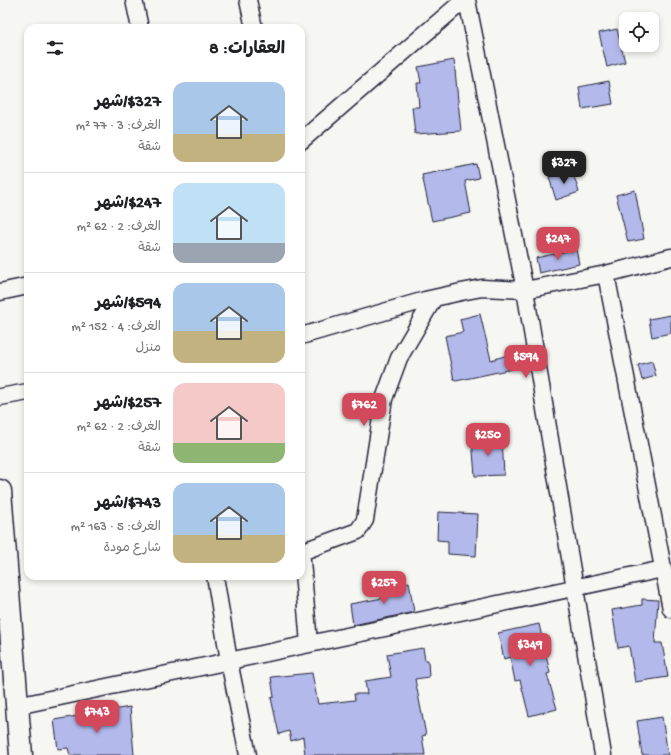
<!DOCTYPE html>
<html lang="ar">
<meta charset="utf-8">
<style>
body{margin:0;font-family:"Gochi Hand","Playpen Sans Arabic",sans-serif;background:#f2f2f2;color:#202124;direction:rtl;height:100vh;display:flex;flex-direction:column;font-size:15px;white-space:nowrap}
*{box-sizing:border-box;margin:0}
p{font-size:13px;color:#757577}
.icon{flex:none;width:22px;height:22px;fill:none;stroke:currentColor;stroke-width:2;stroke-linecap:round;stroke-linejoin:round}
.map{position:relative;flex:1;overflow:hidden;direction:ltr}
.details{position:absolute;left:24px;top:24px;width:281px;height:556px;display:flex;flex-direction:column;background:#fff;border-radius:12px;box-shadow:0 2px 6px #0003;direction:rtl}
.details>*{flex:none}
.fabs{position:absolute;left:619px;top:12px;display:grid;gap:8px}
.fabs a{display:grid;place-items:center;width:40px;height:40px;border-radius:8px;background:#fff;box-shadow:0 2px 6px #0003;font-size:20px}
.price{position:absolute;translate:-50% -34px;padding:0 9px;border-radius:8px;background:#d1495b;color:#fff;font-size:13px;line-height:26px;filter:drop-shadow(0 1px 2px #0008)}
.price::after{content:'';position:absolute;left:50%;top:24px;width:12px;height:9px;margin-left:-6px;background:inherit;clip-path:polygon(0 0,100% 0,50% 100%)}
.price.current{background:#222;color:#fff}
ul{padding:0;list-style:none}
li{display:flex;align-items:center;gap:12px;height:100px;padding:0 20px}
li+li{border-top:1px solid #e0e0e0}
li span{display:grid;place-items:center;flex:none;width:112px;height:80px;border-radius:12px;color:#555}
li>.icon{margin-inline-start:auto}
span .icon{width:48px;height:48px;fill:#fffc;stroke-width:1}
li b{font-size:17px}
h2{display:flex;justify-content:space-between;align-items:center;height:48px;padding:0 20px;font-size:17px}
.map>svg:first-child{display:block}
.building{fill:#b3baeb;stroke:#22223b}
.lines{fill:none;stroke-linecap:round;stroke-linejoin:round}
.street-casing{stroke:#22223b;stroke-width:19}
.secondary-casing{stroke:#22223b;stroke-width:25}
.street{stroke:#f6f6f2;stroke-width:16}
.secondary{stroke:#f6f6f2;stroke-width:22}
</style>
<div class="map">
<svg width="671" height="755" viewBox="0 0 671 755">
<rect width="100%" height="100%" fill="#f6f6f2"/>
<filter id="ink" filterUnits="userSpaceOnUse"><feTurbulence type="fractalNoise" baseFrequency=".025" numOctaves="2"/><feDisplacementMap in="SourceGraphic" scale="8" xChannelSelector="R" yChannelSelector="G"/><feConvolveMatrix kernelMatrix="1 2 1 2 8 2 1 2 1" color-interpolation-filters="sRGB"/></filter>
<g filter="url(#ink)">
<path class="building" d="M617,29L625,62L607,67L599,33Z
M454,60L461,131L415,134L412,107H419L417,83H421L418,67Z
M609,81L613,104L582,109L579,87Z
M476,164L479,178L465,181L471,213L432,221L422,175Z
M572,170L579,192L556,200L549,177Z
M635,190L644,239L628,242L616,195Z
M576,249L579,264L539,273L536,258Z
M480,314L491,360L508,355L512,369L456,381L454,380L445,336L463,332L460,319Z
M671,315V333L652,337L649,319Z
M652,361L656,376L642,380L638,365Z
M502,437L504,475L475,476L472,439Z
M438,512L478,514L476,556L448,554V541L437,540Z
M409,582L414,612L353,625L350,604L383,598L381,587Z
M642,599L658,600L655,643H662L668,677L635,682L629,646L618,648L612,610L642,605Z
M539,624L550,673L547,674L557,709L529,716L520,680L515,681L510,657L504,659L498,633Z
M423,648L425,660H428L429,677L415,679L426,735L422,736L425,755H305L303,737L291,741L289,731L279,734L271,698L274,697L271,677L312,673L318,704L355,700L354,694H367L365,681L391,677L387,654Z
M130,707L134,755H70L68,748L58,749L54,720Z
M662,717L668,755H642L637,721Z"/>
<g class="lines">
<g class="street-casing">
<path id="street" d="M134,0L140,28
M248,0L254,28
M467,0L525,290L603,755
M301,141L464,0
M606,274L671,609
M0,292L28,286
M301,336L425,300L461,292L482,288L525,290L606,274L671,257
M0,397L28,392
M301,549L309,644
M301,552L358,531L365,520L384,399L399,358L434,298
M215,576L229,661L248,755
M17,706L663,569"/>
</g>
<g class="secondary-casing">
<path id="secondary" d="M0,491L21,755"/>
</g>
<use href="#street" class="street"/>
<use href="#secondary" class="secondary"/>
</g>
</g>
</svg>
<div class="fabs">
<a><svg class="icon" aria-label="locate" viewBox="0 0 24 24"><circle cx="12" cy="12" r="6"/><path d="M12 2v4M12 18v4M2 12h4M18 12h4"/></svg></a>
</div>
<b class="price current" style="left:564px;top:185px">$327</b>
<b class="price" style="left:558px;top:261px">$247</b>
<b class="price" style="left:526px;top:379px">$594</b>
<b class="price" style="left:364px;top:427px">$762</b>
<b class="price" style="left:488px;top:457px">$250</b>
<b class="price" style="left:384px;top:605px">$257</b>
<b class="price" style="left:530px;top:667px">$349</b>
<b class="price" style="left:97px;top:734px">$743</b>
<section class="details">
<h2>العقارات: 8<svg class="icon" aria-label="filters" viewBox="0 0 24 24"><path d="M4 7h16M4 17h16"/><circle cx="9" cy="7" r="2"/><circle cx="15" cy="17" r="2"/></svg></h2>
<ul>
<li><span style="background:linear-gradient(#a9c7e8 65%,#c2b280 0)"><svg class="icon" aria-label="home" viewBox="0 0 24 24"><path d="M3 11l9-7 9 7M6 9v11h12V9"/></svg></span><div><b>$327/شهر</b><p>الغرف: 3 · 77 m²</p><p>شقة</p></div></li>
<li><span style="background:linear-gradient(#bfe0f5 75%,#9aa5b1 0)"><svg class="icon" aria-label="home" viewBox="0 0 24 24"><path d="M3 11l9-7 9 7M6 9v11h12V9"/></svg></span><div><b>$247/شهر</b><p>الغرف: 2 · 62 m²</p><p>شقة</p></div></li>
<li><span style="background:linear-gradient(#a9c7e8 60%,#c2b280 0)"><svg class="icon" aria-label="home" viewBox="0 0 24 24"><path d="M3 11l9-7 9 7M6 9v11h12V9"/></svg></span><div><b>$594/شهر</b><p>الغرف: 4 · 152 m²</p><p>منزل</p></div></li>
<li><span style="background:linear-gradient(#f6c9c9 75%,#8fb573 0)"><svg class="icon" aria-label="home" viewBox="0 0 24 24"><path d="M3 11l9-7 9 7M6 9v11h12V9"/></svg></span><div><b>$257/شهر</b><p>الغرف: 2 · 62 m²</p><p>شقة</p></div></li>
<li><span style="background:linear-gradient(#a9c7e8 65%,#c2b280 0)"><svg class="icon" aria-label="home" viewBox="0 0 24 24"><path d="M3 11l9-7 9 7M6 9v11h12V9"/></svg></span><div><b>$743/شهر</b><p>الغرف: 5 · 163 m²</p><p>شارع مودة</p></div></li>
</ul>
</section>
</div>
